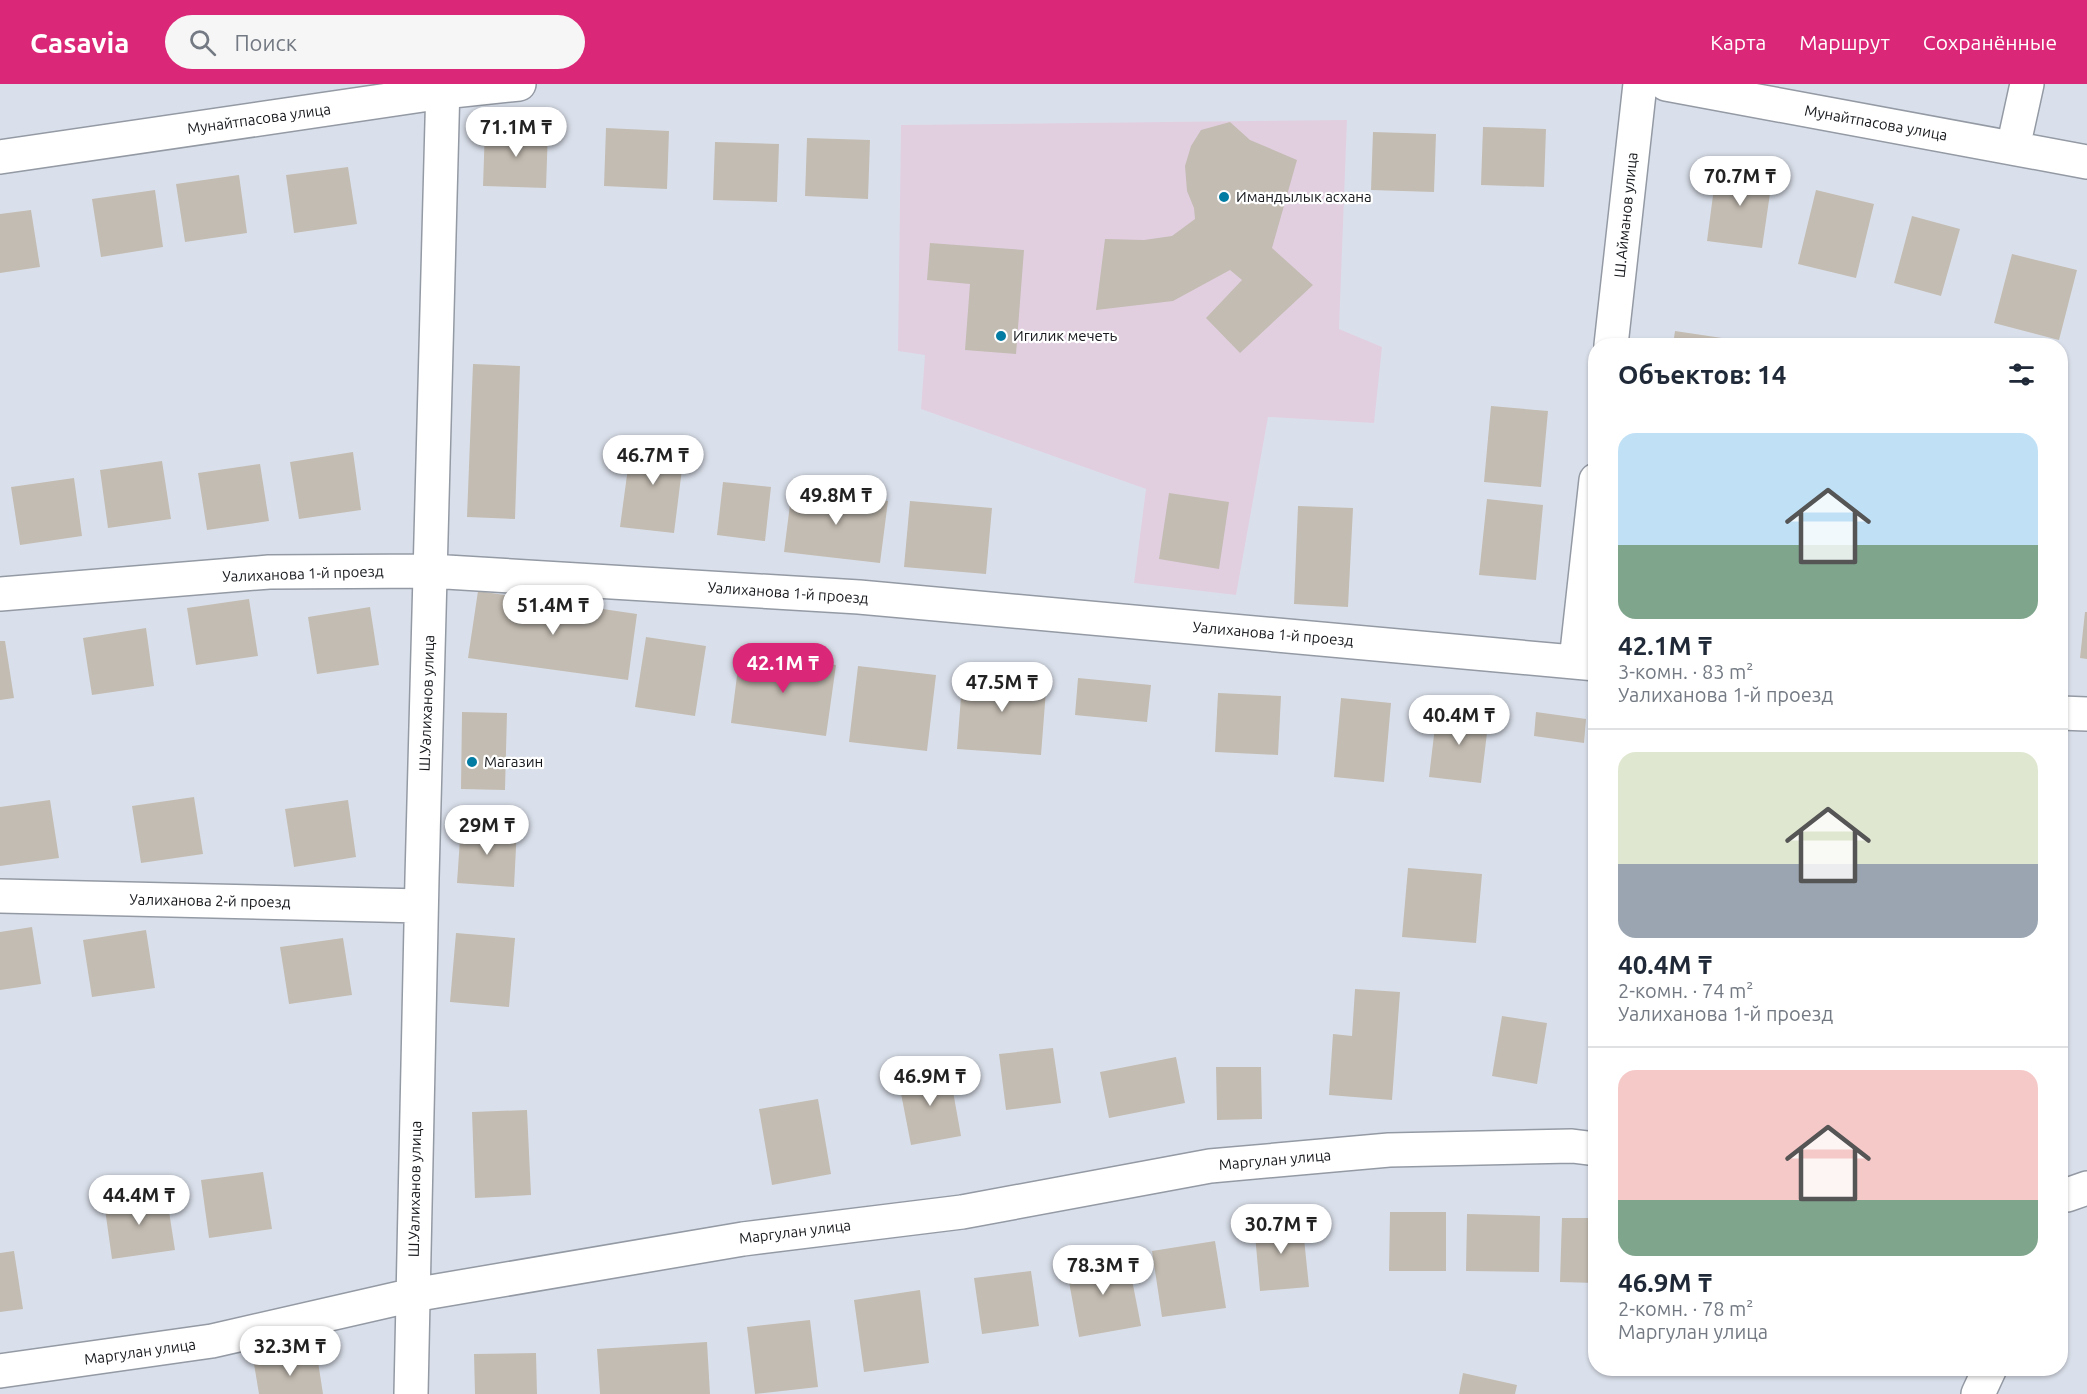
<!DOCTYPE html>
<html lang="ru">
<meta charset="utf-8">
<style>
body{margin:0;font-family:Ubuntu,sans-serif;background:#f6f6f7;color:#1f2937;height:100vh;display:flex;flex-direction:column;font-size:22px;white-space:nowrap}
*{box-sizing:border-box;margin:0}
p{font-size:20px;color:#747a83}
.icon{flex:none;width:33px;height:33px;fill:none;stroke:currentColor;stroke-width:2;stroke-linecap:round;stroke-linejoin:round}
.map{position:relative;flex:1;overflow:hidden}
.sheet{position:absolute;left:1588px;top:254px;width:480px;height:1038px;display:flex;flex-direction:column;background:#fff;border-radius:24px;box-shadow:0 2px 4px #0004}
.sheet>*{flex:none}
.price{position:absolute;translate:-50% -51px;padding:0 14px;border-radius:21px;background:#fff;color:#222;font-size:20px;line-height:39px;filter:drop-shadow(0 2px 3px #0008)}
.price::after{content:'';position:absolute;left:50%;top:36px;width:18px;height:14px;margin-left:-9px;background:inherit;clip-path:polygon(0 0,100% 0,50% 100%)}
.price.active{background:#db2777;color:#fff}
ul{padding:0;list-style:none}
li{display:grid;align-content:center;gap:12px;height:318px;padding:0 30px}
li+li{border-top:2px solid #e0e1e3}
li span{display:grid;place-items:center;height:186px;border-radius:18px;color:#555}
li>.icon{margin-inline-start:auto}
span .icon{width:108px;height:108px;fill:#fffc;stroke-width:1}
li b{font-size:26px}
h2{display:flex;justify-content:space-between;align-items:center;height:72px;padding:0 30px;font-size:26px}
header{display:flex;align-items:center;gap:36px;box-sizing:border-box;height:84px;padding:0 30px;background:#db2777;color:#fff}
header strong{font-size:28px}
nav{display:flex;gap:33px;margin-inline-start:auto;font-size:21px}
.search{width:420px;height:54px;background:#f6f6f7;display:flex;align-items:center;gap:15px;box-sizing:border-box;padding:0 21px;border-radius:33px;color:#747a83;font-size:22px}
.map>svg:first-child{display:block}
.commercial{fill:#e1cfe0}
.building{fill:#c3bcb2}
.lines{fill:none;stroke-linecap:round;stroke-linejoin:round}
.street-casing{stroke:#949aa4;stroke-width:36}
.street{stroke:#fff;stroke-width:33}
.poi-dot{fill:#027ca3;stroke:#fff;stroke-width:2}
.labels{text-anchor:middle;stroke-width:4.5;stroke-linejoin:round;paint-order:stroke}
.street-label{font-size:15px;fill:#16181c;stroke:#fff}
.poi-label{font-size:15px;fill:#16181c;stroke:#fff;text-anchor:start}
</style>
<header>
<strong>Casavia</strong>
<div class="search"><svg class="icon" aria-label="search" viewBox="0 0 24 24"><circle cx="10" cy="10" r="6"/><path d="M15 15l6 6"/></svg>Поиск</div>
<nav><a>Карта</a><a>Маршрут</a><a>Сохранённые</a></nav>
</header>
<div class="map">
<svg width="2087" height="1310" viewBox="0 0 2087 1310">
<rect width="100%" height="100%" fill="#dae0eb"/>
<path class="commercial" d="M1347,36L1339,245L1382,263L1374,339L1268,333L1236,511L1134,499L1146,405L921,325L925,271L898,267L901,41Z"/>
<path class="building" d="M1230,38L1250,56L1297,76L1272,164L1313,201L1240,269L1206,234L1242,196L1230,186L1173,217L1096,226L1105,155L1144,156L1172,152L1195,135L1194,124L1187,107L1185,82L1191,62L1201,46Z
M1483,43L1546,45L1544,103L1481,101Z
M485,44L548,46L546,104L483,102Z
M606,44L669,47L667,105L604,102Z
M1373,48L1436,50L1434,108L1371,106Z
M807,54L870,56L868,115L805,112Z
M715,58L779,60L777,118L713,116Z
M1717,81L1773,89L1762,164L1707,157Z
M348,83L357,140L294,149L286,91Z
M239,91L247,149L185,158L176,100Z
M155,106L163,163L101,173L92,115Z
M1816,106L1874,120L1856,194L1798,180Z
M31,126L40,183L0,189V130Z
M1912,132L1960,145L1941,212L1894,199Z
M930,159L1024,166L1016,270L965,266L970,200L927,196Z
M2012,170L2077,186L2059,256L1994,239Z
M1675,247L1722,254L1721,261H1673Z
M473,280L520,282L515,435L467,433Z
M1491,322L1548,327L1541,403L1484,398Z
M632,354L685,361L674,449L620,443Z
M353,368L361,426L299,435L290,378Z
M162,377L171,435L108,444L100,386Z
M260,380L269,437L207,446L198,389Z
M74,394L82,452L20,461L11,403Z
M723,398L771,403L765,457L717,451Z
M792,405L888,417L880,479L784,468Z
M1169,409L1229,418L1219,485L1159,475Z
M1487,415L1543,421L1536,496L1479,491Z
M910,417L992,424L986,490L904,483Z
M1298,422L1353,424L1348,523L1294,520Z
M478,507L637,530L628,596L468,574Z
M249,515L258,572L196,581L187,524Z
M370,523L379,581L317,590L308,533Z
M2085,528H2087V575L2080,574Z
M146,544L154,602L92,611L83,554Z
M646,553L706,562L695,632L635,623Z
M0,557H5L14,614L0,616Z
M740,568L836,581L826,652L731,639Z
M858,582L936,591L927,667L849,658Z
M963,586L1047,593L1041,671L957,665Z
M1078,594L1151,601L1147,638L1075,631Z
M1218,609L1281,612L1278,671L1215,668Z
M1341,614L1391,619L1384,698L1334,693Z
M1437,626L1489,632L1481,699L1429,693Z
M462,628L507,629L505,706L461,705Z
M1536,628L1586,635L1584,659L1534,652Z
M194,713L203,770L141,779L132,722Z
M50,716L59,774L0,782V723Z
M348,716L356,773L294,783L285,725Z
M461,740L517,744L514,803L457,799Z
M1408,784L1482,790L1476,859L1402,853Z
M32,843L41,900L0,906V848Z
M146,846L155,904L92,913L83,856Z
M456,849L515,854L509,923L450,918Z
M343,854L352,911L289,920L280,863Z
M1355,905L1400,908L1392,1016L1329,1011L1333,950L1352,952Z
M1502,932L1547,939L1537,1000L1492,992Z
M1053,964L1061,1019L1006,1026L999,970Z
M1176,973L1185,1019L1109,1034L1100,988Z
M1216,983H1261L1262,1035L1217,1036Z
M949,985L961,1052L911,1061L898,994Z
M818,1015L831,1090L772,1101L759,1025Z
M527,1026L531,1111L475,1114L472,1028Z
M263,1088L272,1145L209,1154L201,1096Z
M166,1108L175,1166L112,1175L104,1118Z
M1390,1128H1446V1187H1389Z
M1467,1130L1540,1132L1539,1188L1466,1187Z
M1562,1134H1596V1199L1560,1198Z
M1302,1135L1309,1203L1260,1207L1254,1139Z
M1215,1157L1226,1224L1162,1233L1152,1167Z
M14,1167L23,1225L0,1228V1169Z
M1127,1170L1141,1242L1079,1253L1066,1181Z
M1031,1187L1039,1242L982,1250L974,1194Z
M920,1206L929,1279L864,1288L854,1216Z
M810,1236L818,1303L755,1310L747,1243Z
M707,1258L710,1310H600L597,1265Z
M536,1269L537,1310H475L474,1270Z
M317,1271L323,1310H259L254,1280Z
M1463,1289L1517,1301L1515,1310H1459Z"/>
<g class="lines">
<g class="street-casing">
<path id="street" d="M1666,0L2087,78
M2013,64L2027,0
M0,73L443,8L519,0
M1611,261L1640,0
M0,510L269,488L430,487L859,513L1596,580
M1576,577L1596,396
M2061,629L2087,630
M0,812L421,822
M2061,1110L2067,1111L2087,1104
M0,1287L212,1257L413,1211L743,1155L962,1128L1210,1082L1389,1066L1572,1062L1596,1065
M411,1310L422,794L443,0
M1978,1310L1990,1284"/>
</g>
<use href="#street" class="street"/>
</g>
<g class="poi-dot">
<circle cx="1224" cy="113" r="6"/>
<circle cx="1001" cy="252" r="6"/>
<circle cx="472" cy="678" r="6"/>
</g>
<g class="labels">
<g class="street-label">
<text transform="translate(259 35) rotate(-8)" y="5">Мунайтпасова улица</text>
<text transform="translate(1876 39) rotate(10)" y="5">Мунайтпасова улица</text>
<text transform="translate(1626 131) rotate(-84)" y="5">Ш.Айманов улица</text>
<text transform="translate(303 490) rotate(-2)" y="5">Уалиханова 1-й проезд</text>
<text transform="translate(788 509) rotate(4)" y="5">Уалиханова 1-й проезд</text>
<text transform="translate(1273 550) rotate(5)" y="5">Уалиханова 1-й проезд</text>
<text transform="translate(427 619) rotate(-88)" y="5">Ш.Уалиханов улица</text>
<text transform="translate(210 817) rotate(1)" y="5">Уалиханова 2-й проезд</text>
<text transform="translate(1275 1076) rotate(-5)" y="5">Маргулан улица</text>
<text transform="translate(415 1105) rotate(-89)" y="5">Ш.Уалиханов улица</text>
<text transform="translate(795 1148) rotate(-7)" y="5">Маргулан улица</text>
<text transform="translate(140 1268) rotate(-8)" y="5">Маргулан улица</text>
</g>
<g class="poi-label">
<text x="1236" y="118">Имандылык асхана</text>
<text x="1013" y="257">Игилик мечеть</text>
<text x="484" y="683">Магазин</text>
</g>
</g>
</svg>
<b class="price" style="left:516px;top:74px">71.1M ₸</b>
<b class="price" style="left:1740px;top:123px">70.7M ₸</b>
<b class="price" style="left:653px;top:402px">46.7M ₸</b>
<b class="price" style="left:836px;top:442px">49.8M ₸</b>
<b class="price" style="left:553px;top:552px">51.4M ₸</b>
<b class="price active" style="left:783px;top:610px">42.1M ₸</b>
<b class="price" style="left:1002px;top:629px">47.5M ₸</b>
<b class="price" style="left:1459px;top:662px">40.4M ₸</b>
<b class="price" style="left:487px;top:772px">29M ₸</b>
<b class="price" style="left:930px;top:1023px">46.9M ₸</b>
<b class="price" style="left:139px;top:1142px">44.4M ₸</b>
<b class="price" style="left:1281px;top:1171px">30.7M ₸</b>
<b class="price" style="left:1103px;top:1212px">78.3M ₸</b>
<b class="price" style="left:290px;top:1293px">32.3M ₸</b>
<section class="sheet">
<h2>Объектов: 14<svg class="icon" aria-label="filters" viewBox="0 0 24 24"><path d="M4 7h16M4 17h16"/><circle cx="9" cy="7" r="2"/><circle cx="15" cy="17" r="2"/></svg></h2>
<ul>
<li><span style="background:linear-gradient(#bfe0f5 60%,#7fa58c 0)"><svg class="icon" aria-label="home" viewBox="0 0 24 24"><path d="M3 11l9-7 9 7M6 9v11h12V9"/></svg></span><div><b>42.1M ₸</b><p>3-комн. · 83 m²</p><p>Уалиханова 1-й проезд</p></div></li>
<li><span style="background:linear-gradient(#dfe7d0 60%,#9aa5b1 0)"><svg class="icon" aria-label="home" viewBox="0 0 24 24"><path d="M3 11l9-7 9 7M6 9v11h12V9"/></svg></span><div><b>40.4M ₸</b><p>2-комн. · 74 m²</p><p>Уалиханова 1-й проезд</p></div></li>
<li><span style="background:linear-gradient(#f6c9c9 70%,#7fa58c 0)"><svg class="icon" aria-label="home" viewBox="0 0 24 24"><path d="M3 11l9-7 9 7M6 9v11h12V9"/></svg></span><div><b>46.9M ₸</b><p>2-комн. · 78 m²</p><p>Маргулан улица</p></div></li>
</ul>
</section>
</div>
